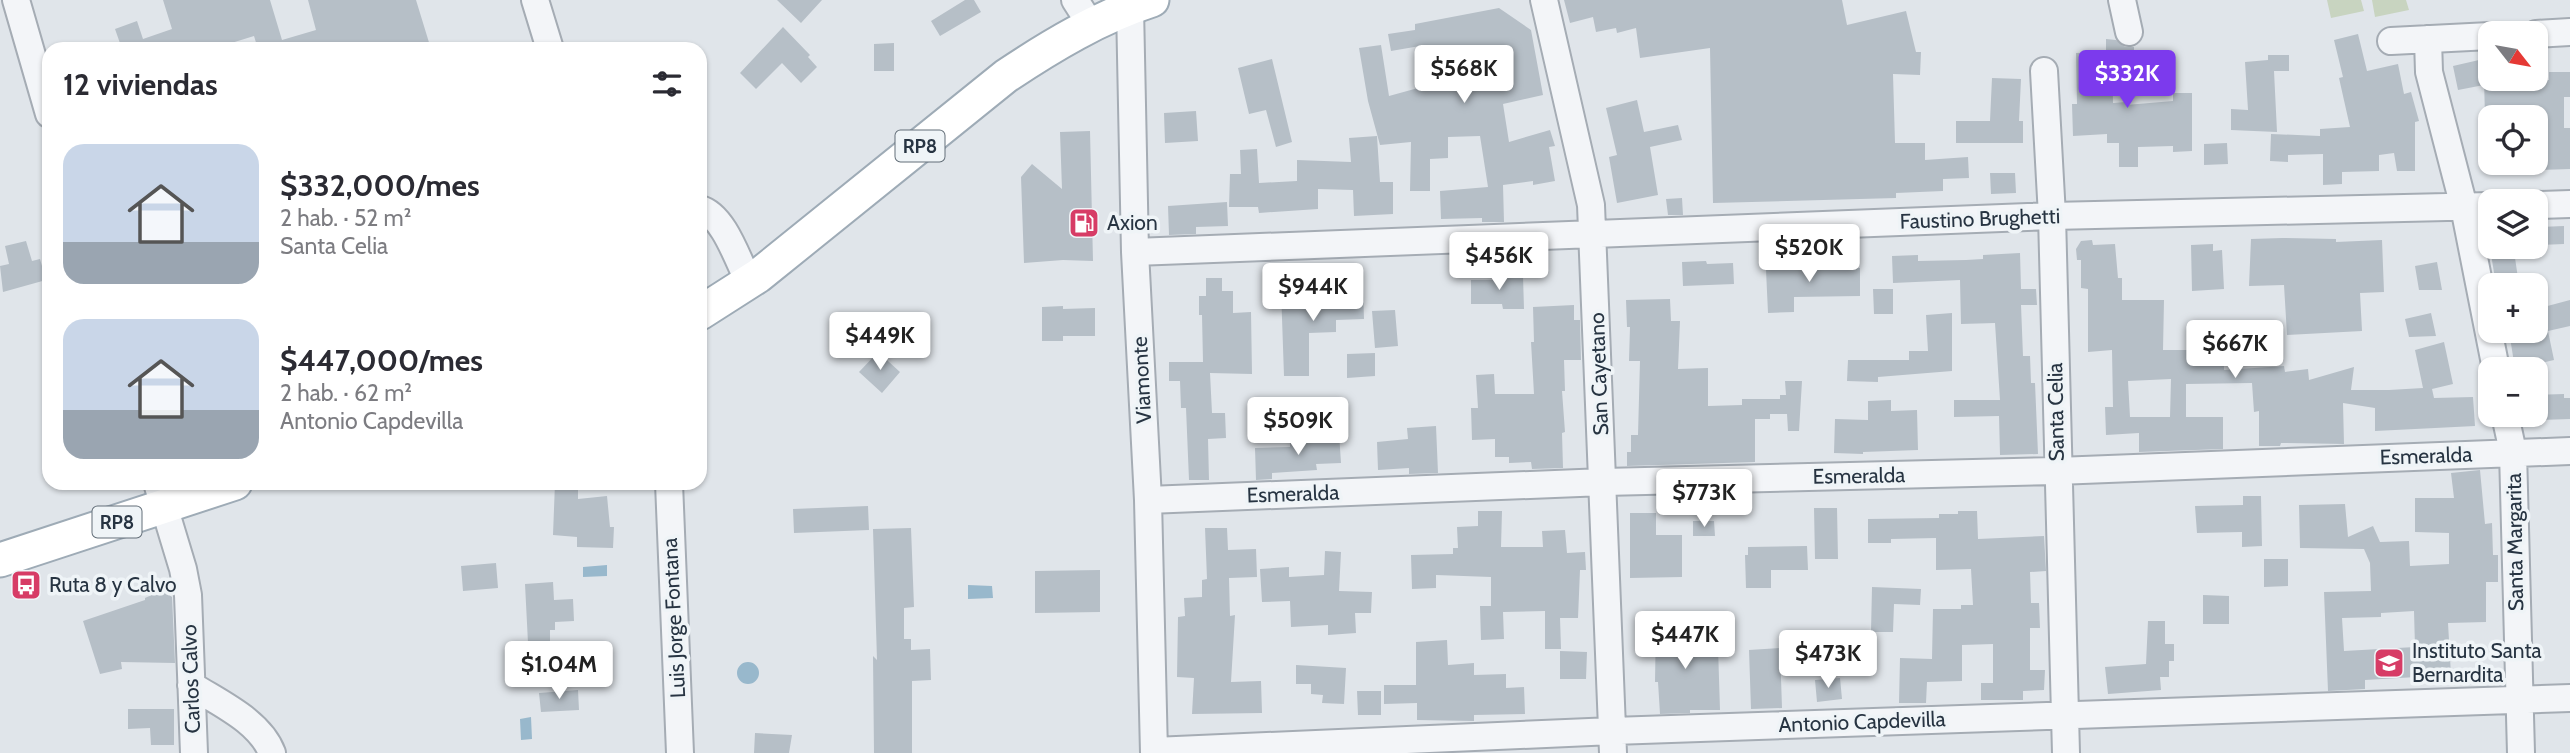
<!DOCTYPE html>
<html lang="es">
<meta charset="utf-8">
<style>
body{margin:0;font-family:Cabin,sans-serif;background:#f7f7f7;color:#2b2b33;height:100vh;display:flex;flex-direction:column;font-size:26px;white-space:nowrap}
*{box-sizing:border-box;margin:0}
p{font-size:23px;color:#7c7c81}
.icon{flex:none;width:38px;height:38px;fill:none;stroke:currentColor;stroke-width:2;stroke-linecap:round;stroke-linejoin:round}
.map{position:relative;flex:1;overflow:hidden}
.side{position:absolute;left:42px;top:42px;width:665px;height:448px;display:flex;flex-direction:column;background:#fff;border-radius:21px;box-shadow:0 2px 5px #0004}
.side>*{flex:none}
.needle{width:46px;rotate:121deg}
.tools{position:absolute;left:2478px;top:21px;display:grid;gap:14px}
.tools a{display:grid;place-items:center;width:70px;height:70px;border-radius:14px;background:#fff;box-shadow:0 2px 5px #0004;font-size:35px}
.price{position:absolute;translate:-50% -60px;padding:0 16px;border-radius:7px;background:#fff;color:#222;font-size:23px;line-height:46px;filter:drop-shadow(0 2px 4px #0008)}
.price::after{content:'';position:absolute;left:50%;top:42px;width:21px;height:16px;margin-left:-10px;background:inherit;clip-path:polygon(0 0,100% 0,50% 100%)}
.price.on{background:#7c3aed;color:#fff}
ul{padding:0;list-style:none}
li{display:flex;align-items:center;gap:21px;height:175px;padding:0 21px}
li span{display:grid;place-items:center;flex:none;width:196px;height:140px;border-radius:21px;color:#555}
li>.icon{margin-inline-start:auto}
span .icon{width:84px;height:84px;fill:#fffc;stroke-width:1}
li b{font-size:30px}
h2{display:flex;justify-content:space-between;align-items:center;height:84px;padding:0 21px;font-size:30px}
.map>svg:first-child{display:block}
.green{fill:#c8d4c0}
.water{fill:#98b8cc}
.building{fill:#b6bfc7;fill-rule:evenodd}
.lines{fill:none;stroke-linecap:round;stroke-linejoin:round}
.minor-casing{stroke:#a5acb4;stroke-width:30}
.major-casing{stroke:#9eabb6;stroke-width:37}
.minor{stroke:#f3f5f8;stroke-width:26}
.major{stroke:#fff;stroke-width:33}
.labels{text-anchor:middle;stroke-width:7;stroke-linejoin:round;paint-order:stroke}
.shield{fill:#eff4f7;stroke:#636e78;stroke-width:2}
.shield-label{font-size:19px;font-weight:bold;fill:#273442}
.street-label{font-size:21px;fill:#273442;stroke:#eff4f7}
.poi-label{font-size:21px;fill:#273442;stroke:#eff4f7;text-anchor:start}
</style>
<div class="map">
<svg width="2570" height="753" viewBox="0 0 2570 753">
<rect width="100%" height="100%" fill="#e0e5ea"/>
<path class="green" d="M2327,0H2361L2364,11L2331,18Z
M2372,0H2406L2409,10L2375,17Z"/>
<path class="water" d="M607,565V576L583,577V567Z
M968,585L992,586L993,598L968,599Z
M737 673a11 11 0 1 1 22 0a11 11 0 1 1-22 0Z
M531,717L532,739L521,740L520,719Z"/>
<path class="building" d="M163,0H270L282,40L316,30L308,0H416L431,49H258L254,36L212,49H122L115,29L137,21L143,39L172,29Z
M777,0H822L801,23Z
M965,0H974L981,12L940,36L931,21Z
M1564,0H1842L1847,25L1906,11L1916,52H1921L1920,75L1893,74L1895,143H1925V160L1968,157L1969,178L1943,179V191L1896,193V198L1713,203L1710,48L1640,58L1636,28L1617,33L1616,28L1596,32L1593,17L1570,23Z
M1499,8L1531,30L1543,95L1503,104L1509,142L1550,130L1555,146L1549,147L1555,181L1533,185V181L1503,185L1504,222H1482V218L1441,219L1440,191L1488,187L1480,136L1448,137V158L1430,159V191H1410L1411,142L1380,145L1368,101L1359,48L1381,45L1389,96L1429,85L1420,46L1391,51L1388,34L1415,30V24Z
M783,27L810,55L808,57L817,67L801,83L782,63L756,89L740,73Z
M2358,34L2367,71L2398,64L2404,94L2411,92L2419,121L2415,122V171H2397L2394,153L2379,155V171L2342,172V184L2323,185V154L2288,155V162L2270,161L2271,134L2320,136V129L2350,127L2339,78L2343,77L2334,40Z
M2106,39L2116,40L2125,47H2134V59L2112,58L2113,103L2126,102V105L2173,101V93H2192V151L2173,152V146L2138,147V167H2119V143H2107V134L2073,136L2072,104H2077L2076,53L2106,52Z
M894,43V71H874V44Z
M2268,55H2289V71H2274L2277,132L2231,130V109L2248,110L2245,62L2268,60Z
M1272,59L1292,142L1276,147L1266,110L1249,114L1238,68Z
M2479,60L2484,85L2458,90L2453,66Z
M2549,72H2570V97H2564V128H2570V169L2536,170V149H2546V117H2485L2484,79L2549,80Z
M1992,78L2021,79L2019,121H2023V143H1956V121H1990Z
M1637,100L1644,132L1678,125L1682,140L1650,147L1658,195L1617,203L1609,157L1617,155L1606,108Z
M1196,111L1198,141L1165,143L1164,113Z
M1090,131L1093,261L1063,260L1024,263L1021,177L1032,164L1062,189L1060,132Z
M1377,136L1380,182H1393V214L1354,216L1353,190L1318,189V209L1259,213L1258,207H1229L1230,174H1241L1240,150L1257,149L1259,183L1297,181V160L1351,162L1349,138Z
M2227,143L2228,164L2204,165V144Z
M1990,173H2015L2016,193L1991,194Z
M1682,198L1683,215H1668L1666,199Z
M1227,202L1228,226L1196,227V234L1169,235L1168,206Z
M2564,226V244L2540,245L2539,227Z
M2282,238L2336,239V242L2382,240L2384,292L2360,293L2362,331L2287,335L2284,285L2249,286L2251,239Z
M2092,240L2093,245L2115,244L2118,278H2122V300H2164L2163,350H2194V339L2223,337L2224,370L2284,366L2285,372L2308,369L2309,380L2354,367L2351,390H2389L2423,388L2415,350L2444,342L2453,384L2432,389L2434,398L2473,397L2475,426L2375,431V408L2343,403L2344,444L2281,443L2280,446H2259V411L2254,412L2252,383L2186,384V417H2223V449L2139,452V433L2106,435L2105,407H2113L2112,350L2088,352V289L2081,288V260H2077L2076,249L2081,241ZM2171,379L2170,417H2130L2128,381Z
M26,241L32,261L40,259L46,280L3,292L0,266L9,264L5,246Z
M2213,244V251L2222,250L2224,289L2192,291L2191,245Z
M2514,251L2519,285H2496L2491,254Z
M2020,253L2021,289H2036L2037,305H2021L2023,356H2030L2031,383H2035L2038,454L2000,455L1999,416L1954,417V400H2000L1995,323L1961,324L1960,280L1893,283L1892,256L1918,255V261L1966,260L1983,259V255Z
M1798,259H1826V267L1860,268V296L1794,297V312L1768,313L1766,270L1797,269Z
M1706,261L1707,264L1733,263L1734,284L1683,286L1682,262Z
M2437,262L2442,290H2419L2415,266Z
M1502,276H1523L1524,309H1503L1502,304H1471V280H1502Z
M1206,278H1222V291H1233V313L1251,312L1252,374L1210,373L1212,413H1225L1226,438L1208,439L1209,480H1189L1186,408H1181L1180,381H1169V362H1203L1202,315H1199V296H1206Z
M1363,288L1364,319L1336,320V332L1309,333V376H1284L1281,289H1305V297L1343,296V289Z
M1873,289H1893V314H1874Z
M1670,299L1671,321H1680L1678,369L1708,368V406L1742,405V399H1780V395H1786L1785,381H1802L1799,431H1788L1787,414H1770V419H1755V462L1627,466V452H1631V435H1638L1640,361H1629L1630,327H1627L1626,300Z
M2570,300V326L2548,331L2554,360L2515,369L2509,331H2546L2540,308Z
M1574,305V320H1580L1581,360H1564L1565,391H1562L1565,432L1562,433L1563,468L1532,469L1531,462L1509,463V457H1495V439L1472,440L1471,408H1478L1476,375L1494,374L1495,394H1534L1531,342H1534L1533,307Z
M1063,306V309L1095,308V336H1063V341H1042V307Z
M1395,310L1398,346L1375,348L1372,311Z
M1952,313V371L1878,377V382L1847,381L1848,360H1909V351H1928L1926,315Z
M2431,313L2436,336L2409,337L2405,319Z
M2247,320L2280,321L2282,336H2247Z
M878,352L900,372L882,393L859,372Z
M1375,353V376L1347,378V354Z
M2564,394V398H2570V419L2536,420V395Z
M1891,400V411L1917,410L1918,450L1863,452V454L1834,453L1835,419L1868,420V401Z
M1436,426L1438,473L1409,474V468L1378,470L1377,442L1408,439L1407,428Z
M1339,433L1341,463L1316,464L1317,470L1272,473V479L1256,480L1255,448L1290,447V443L1318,442V434Z
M2480,470L2485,524L2492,523L2493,555H2498V582H2486V622L2448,623L2451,675L2365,680V689L2328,691L2324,592L2371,591L2370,563L2364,549L2300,548L2299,505L2345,504L2348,537L2373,526L2380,542L2409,541L2410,566L2449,564V533L2415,532V498H2454L2451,473ZM2414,611L2415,647L2344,651L2342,618L2381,617V613Z
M555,483H578V499L607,496L610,527H614L613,548L577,547V537L553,535Z
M2243,496H2261L2262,546L2242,547V532L2197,533L2195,506L2243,505Z
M868,506L869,530L794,533L793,509Z
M1814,508H1837L1838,559H1815Z
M1478,511H1502L1501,547H1543L1542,531L1565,530L1567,553L1585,552L1586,570H1580L1578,618H1560L1561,649H1545V611L1503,612L1504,639L1481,640L1480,606H1491V577L1436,575V588L1412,589L1411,555L1453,554V548H1458L1457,527L1478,526Z
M1958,511H1977L1978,539L2044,536L2046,571L2030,572L2031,603H2039L2040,628H2030V670H2045L2044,690L2023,691V700H1981V683H1993V644L1962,645V681L1927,682L1926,703H1899L1900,658L1932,659L1933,609H1961V605H1973L1971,569L1936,570V538L1891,539V543H1868V519L1939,518V514H1958Z
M1630,513H1656V535H1682V577L1630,578Z
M1693,521H1714L1715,536H1693Z
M911,528L914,607L904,608V639H911V650L930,649L931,680L912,681V753H874L873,656L877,660L873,529Z
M1205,528H1227L1228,550L1256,549L1257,577L1229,578L1230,616L1235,615L1231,682L1261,681L1262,713L1192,714L1194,678L1177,677L1178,617L1185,616L1184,598L1202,597V580L1207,579Z
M1807,546L1808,570H1771V588H1746L1745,555H1748V547Z
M1325,551L1341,552L1339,591L1372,592L1371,613H1355L1356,633L1328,635V625L1291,627L1290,601L1262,602L1260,569L1289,567V577L1324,575Z
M2264,559H2288V586L2264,587Z
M496,563L498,588L463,591L461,566Z
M1100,570V612L1035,613V571Z
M553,582L554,600L573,599L574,621L555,622V630H550V668H522L521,643H528L525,584Z
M1872,587L1921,589L1920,605L1894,604L1893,632H1871Z
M163,590L172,597L175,663L121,662L122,669L100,674L83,621L145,600V598Z
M2203,595L2229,596V624H2203Z
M1688,620V647H1718L1720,710H1690V713L1660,714L1658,682H1655L1656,621Z
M2148,621H2165V644H2174V661H2169V677H2160L2161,690L2108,694L2105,667L2146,664Z
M1447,640L1448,665L1474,663V675L1506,674V688L1524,687L1525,714L1474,715V721L1417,720V703L1384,704V685H1416V642Z
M1780,648L1782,708L1751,709L1749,650Z
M1560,651L1587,652L1586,679H1560Z
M1296,665L1346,668L1344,704L1322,703L1323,695L1311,694V684H1296Z
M1840,678L1842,699L1817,702L1815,680Z
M578,690L579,710L541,712L539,693Z
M1357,691H1381V715H1358Z
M128,709H174V745H151L150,728L128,729Z
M755,733L792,735L789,753H754Z"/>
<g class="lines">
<g class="minor-casing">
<path id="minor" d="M16,0L49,114
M535,0L550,49
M1075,0L1091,25
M1544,0L1591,205L1613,753
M2122,0L2129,32
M1130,7L1135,252L1148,500L1154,753
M2536,34L2570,32
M2428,39L2429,72L2464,207L2496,369
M2391,41L2490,36
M2044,71L2052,216L2066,753
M2536,205L2570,204
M700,209C724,215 738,261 749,282
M1135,252L2052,216L2490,206
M2505,415L2513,452L2521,753
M157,483L183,569L188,595L194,753
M669,483L680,753
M1148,500L1604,482L2057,471L2570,451
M191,685C219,703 260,721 272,753
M1154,751L1613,731L2570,698"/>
</g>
<g class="major-casing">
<path id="major" d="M700,313L758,276L1006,76C1051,46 1099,17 1152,0
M0,560L235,483"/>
</g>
<use href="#minor" class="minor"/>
<use href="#major" class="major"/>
</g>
<defs>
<g id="fuel-square" transform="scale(1.575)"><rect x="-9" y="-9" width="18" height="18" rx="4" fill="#d73c66" stroke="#eff4f7"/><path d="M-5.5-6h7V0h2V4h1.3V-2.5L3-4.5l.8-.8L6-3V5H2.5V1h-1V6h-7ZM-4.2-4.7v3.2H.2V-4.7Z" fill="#fff"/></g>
<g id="bus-square" transform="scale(1.575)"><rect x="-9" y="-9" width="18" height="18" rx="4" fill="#d73c66" stroke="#eff4f7"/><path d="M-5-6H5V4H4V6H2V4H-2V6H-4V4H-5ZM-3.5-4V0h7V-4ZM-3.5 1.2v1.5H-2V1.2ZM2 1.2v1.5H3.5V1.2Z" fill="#fff"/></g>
<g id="school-square" transform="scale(1.575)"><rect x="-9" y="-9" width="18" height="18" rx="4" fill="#d73c66" stroke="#eff4f7"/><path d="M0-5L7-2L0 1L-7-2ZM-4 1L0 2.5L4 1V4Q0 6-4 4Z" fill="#fff"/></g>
</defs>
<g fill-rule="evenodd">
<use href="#fuel-square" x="1084" y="223"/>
<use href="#bus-square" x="26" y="585"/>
<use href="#school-square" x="2389" y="663"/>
</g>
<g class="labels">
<g class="shield">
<rect x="895.5" y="130.5" width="49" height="31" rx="5"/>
<rect x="92.5" y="506.5" width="49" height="31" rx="5"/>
</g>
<g class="shield-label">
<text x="920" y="153">RP8</text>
<text x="117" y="529">RP8</text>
</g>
<g class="street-label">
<text transform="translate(1980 219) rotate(-2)" y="7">Faustino Brughetti</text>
<text transform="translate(1599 374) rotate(-92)" y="7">San Cayetano</text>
<text transform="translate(1142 380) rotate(-93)" y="7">Viamonte</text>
<text transform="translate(2056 412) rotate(-91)" y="7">Santa Celia</text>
<text transform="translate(2426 456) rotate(-2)" y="7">Esmeralda</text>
<text transform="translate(1859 476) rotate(-1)" y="7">Esmeralda</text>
<text transform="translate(1293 494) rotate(-2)" y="7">Esmeralda</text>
<text transform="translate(2515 542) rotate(-91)" y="7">Santa Margarita</text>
<text transform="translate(674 618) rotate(-93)" y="7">Luis Jorge Fontana</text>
<text transform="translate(191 679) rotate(-92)" y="7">Carlos Calvo</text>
<text transform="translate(1862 722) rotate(-2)" y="7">Antonio Capdevilla</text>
</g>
<g class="poi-label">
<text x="1107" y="230">Axion</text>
<text x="49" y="592">Ruta 8 y Calvo</text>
<text x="2412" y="658">Instituto Santa<tspan x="2412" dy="24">Bernardita</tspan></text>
</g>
</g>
</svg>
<div class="tools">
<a><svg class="needle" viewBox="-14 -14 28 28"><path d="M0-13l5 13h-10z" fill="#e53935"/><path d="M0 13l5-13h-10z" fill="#7c7c81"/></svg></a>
<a><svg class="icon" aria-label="locate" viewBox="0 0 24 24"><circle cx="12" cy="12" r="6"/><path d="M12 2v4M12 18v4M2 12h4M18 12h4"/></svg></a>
<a><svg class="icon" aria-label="layers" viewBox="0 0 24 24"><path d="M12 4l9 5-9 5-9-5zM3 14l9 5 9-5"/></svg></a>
<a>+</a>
<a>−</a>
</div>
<b class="price" style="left:1464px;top:105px">$568K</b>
<b class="price on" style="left:2127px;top:110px">$332K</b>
<b class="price" style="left:1809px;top:284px">$520K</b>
<b class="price" style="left:1499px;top:292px">$456K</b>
<b class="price" style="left:1313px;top:323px">$944K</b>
<b class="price" style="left:880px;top:372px">$449K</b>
<b class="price" style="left:2235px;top:380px">$667K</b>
<b class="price" style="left:1298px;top:457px">$509K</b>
<b class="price" style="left:1704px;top:529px">$773K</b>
<b class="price" style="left:1685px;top:671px">$447K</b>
<b class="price" style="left:1828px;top:690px">$473K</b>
<b class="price" style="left:559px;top:701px">$1.04M</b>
<section class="side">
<h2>12 viviendas<svg class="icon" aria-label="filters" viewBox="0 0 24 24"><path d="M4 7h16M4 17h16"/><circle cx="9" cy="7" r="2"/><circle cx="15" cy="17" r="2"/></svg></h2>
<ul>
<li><span style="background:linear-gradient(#c9d6e8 70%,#9aa5b1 0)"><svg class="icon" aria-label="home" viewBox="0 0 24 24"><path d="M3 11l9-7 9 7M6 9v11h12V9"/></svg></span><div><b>$332,000/mes</b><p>2 hab. · 52 m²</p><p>Santa Celia</p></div></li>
<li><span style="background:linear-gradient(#c9d6e8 65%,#9aa5b1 0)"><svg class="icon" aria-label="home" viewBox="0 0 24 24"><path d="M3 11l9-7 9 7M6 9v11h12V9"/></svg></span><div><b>$447,000/mes</b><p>2 hab. · 62 m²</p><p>Antonio Capdevilla</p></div></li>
</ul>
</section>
</div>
